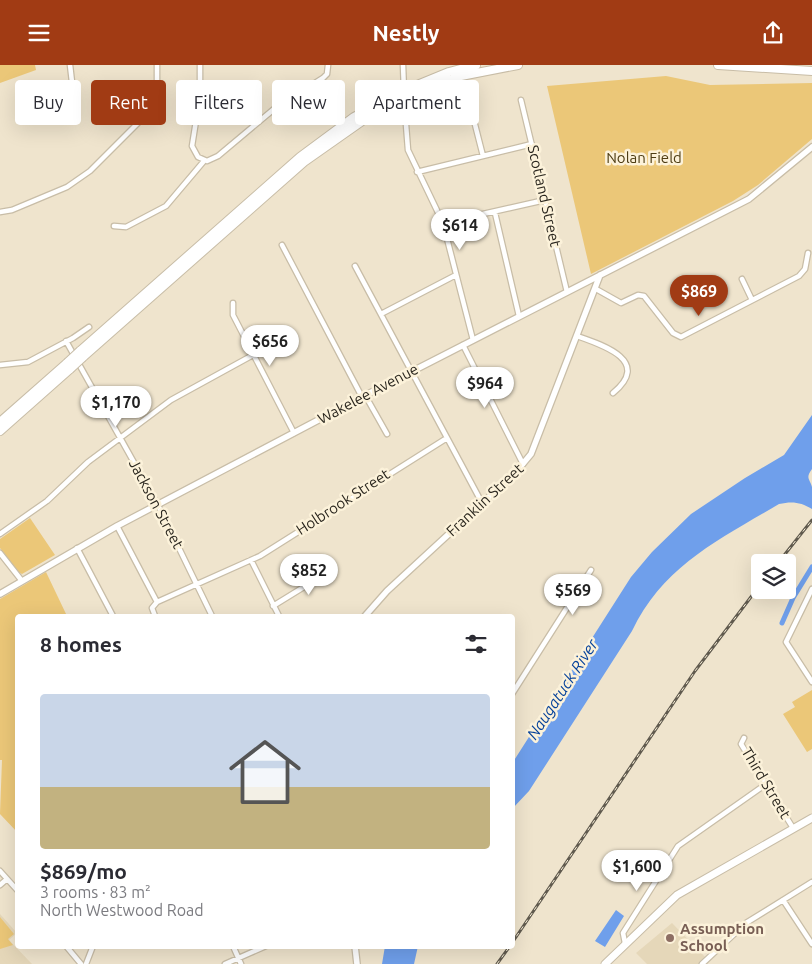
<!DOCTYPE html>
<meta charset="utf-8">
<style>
body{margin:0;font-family:Ubuntu,sans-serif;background:#f2f2f3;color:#2b2b33;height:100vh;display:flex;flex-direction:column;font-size:19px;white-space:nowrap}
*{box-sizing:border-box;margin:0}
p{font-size:16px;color:#7c7c81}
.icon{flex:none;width:28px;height:28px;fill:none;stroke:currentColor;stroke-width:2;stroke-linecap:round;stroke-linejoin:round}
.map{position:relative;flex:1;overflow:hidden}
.drawer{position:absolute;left:15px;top:549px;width:500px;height:335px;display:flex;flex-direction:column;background:#fff;border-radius:5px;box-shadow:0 5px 20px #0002}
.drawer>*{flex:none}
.guide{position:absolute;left:15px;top:15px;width:500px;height:45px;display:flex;gap:10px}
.buttons{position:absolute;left:751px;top:489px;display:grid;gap:10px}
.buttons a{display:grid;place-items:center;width:45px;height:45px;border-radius:5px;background:#fff;box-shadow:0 5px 20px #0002;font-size:25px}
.price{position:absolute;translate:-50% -42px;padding:0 11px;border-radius:18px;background:#fff;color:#222;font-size:16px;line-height:32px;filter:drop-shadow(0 1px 2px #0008)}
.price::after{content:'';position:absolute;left:50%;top:30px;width:15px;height:11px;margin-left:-8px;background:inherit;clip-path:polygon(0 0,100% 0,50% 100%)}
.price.active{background:#a13b14;color:#fff}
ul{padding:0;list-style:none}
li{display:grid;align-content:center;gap:10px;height:265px;padding:0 25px}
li+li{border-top:1px solid #e1e1e2}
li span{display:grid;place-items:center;height:155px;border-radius:5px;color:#555}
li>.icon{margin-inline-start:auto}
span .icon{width:90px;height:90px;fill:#fffc;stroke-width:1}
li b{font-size:21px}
h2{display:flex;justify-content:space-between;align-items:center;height:60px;padding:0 25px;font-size:21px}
.chip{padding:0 18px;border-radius:5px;background:#fff;box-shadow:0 5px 20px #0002;font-size:18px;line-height:45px}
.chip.active{background:#a13b14;color:#fff}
header{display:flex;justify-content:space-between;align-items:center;height:65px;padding:0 25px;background:#a13b14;color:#fff;font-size:22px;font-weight:600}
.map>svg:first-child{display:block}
.built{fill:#e5d7b9}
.green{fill:#ebc778}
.water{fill:#6f9feb}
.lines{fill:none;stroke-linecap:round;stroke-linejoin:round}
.canal{stroke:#6f9feb;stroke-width:5}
.street-casing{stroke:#c8bda7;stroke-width:7}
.secondary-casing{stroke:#c8bda7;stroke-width:8}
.primary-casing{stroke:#c8bda7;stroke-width:9}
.highway-casing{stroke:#c8bda7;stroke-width:10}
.street{stroke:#fff;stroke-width:4.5}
.secondary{stroke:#fff;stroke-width:5.5}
.primary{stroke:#fff;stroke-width:7}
.highway{stroke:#fff;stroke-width:8}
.rail-casing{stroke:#605a4e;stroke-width:3}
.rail{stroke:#fcf2da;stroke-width:1;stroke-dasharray:4;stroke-linecap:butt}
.highway-bridge-casing{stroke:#c8bda7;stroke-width:10;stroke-linecap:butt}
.highway-bridge{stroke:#fff;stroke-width:8}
.education-dot{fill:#8d6e63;stroke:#fcf2da;stroke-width:2}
.labels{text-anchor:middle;stroke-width:5;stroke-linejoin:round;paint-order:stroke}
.park-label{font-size:15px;fill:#4e3d14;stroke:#fcf2da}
.street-label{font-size:15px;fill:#2b271f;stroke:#fcf2da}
.education-label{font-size:15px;font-weight:bold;fill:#785e54;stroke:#fcf2da;text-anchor:start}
.water-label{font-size:16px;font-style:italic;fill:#08439b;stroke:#fcf2da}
</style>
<header><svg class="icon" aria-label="menu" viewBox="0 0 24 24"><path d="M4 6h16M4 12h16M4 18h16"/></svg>Nestly<svg class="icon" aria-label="share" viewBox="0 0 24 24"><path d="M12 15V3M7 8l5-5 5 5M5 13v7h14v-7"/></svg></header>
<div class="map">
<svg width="812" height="899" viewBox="0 0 812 899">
<rect width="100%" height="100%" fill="#efe4cd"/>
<path class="built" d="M0,849L17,868L9,875L32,899H0Z
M672,858L707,894L702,899H647L636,888Z"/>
<path class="green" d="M0,0H35L36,5L0,18Z
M666,11L710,20L812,18V74L758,120L733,136L591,209L547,21Z
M30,453L55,490L22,509L18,507L0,483V474Z
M46,507L67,551H18L17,767L0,749L2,695H0V534Z
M812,625V684L807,687L783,649L795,642L792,637Z
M0,852L14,869L8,874L13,880L0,884Z"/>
<path class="water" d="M812,350V404C805,413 810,414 812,422C812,428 812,437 812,444C801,437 792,436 779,439C719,475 664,500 632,566L529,726L513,743V697L631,512L652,487L691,449L745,413L784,390Z
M616,845L624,851L605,882L595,876Z
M385,881H418L414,899H382Z"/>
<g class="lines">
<path class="canal" d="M782,558L793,533L812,502"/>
<g class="street-casing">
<path id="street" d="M70,0L72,17
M200,0V31L192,81L198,92L207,96L218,91L274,44L323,13L327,9L328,0
M403,0L404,26
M404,34L408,85L443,158L473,275
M521,35L567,227
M470,40L483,91
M417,107L532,79
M0,147L12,145L67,122L90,106L150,46L157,27V0
M495,148L519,251
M443,158L545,135
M114,161L126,162L166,141L204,96
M282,180L362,332
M355,201L482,438
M742,214L752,235
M596,224L621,238L638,230L644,231L673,268L681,272L799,211L805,204L808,188
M233,238V250L294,368
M381,249L456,210
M577,271C603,280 652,296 613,328
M66,276L160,444L212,551
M463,280L523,399
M0,300L28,297L73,273L89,262
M365,330L387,369
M117,461L157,537
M0,469L47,436L88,397L171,335L253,290
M77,483L113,551
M0,488L22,516
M251,495L279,551
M812,524L786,577L812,617
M157,537L260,491L447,373
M273,541L333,504
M155,551L152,543L157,537
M512,629L591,505
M744,673L741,679L793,763
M0,806L18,826
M0,820L7,814
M783,835L812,879
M625,878L623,868L678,781L766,719
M66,881L81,899
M233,881L241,899
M86,899L93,881
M225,899L266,881
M702,899L746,858L812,817"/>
</g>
<g class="secondary-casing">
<path id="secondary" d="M0,529L117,461L362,332L749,134L812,82
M365,551L387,526L516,407L531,389L600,210
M355,881L357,899"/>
</g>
<g class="primary-casing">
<path id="primary" d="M605,899L677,830L812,753"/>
</g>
<g class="highway-casing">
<path id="highway" d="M718,0L812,6
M410,23L449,7L476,0
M410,31L461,11L518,0
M80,286L300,92L354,52L400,28
M83,292L304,97L368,52L400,36
M0,357L67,298
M0,366L70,304"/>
</g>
<use href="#street" class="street"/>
<use href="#secondary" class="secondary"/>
<use href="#primary" class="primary"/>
<use href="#highway" class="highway"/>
<g class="rail-casing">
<path id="rail" d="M778,498L812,455
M512,878L695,606L760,520
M497,899L510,881"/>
</g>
<use href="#rail" class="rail"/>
<g class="highway-bridge-casing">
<path id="highway-bridge" d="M400,28L410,23
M400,36L410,31
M67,298L80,286
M70,304L83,292"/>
</g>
<use href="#highway-bridge" class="highway-bridge"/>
</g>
<circle class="education-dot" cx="670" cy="873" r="5"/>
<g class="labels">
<g class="park-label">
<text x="644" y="98">Nolan Field</text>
</g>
<g class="street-label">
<text transform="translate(544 131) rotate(77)" y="5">Scotland Street</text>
<text transform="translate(368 329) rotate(-28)" y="5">Wakelee Avenue</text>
<text transform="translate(485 435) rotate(-43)" y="5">Franklin Street</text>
<text transform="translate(343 437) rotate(-33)" y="5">Holbrook Street</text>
<text transform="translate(156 439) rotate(62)" y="5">Jackson Street</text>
<text transform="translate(766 718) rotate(59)" y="5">Third Street</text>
</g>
<g class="education-label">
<text x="680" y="869">Assumption<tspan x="680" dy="17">School</tspan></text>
</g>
<g class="water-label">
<text transform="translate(562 624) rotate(-57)" y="6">Naugatuck River</text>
</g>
</g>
</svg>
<div class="buttons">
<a><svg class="icon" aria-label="layers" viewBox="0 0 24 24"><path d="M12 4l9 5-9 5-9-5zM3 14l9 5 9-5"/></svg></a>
</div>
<b class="price" style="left:460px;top:186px">$614</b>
<b class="price active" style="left:699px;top:252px">$869</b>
<b class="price" style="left:270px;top:302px">$656</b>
<b class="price" style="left:485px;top:344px">$964</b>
<b class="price" style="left:116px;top:363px">$1,170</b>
<b class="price" style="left:309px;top:531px">$852</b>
<b class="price" style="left:573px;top:551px">$569</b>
<b class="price" style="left:637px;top:827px">$1,600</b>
<div class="guide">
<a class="chip">Buy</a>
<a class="chip active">Rent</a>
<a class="chip">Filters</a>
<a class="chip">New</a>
<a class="chip">Apartment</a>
</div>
<section class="drawer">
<h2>8 homes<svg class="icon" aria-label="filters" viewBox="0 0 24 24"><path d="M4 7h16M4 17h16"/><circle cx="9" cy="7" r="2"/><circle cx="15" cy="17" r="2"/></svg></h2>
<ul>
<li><span style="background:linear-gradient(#c9d6e8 60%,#c2b280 0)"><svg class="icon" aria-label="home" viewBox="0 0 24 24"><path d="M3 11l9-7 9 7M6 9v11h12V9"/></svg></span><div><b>$869/mo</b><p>3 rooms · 83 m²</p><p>North Westwood Road</p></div></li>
</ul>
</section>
</div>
